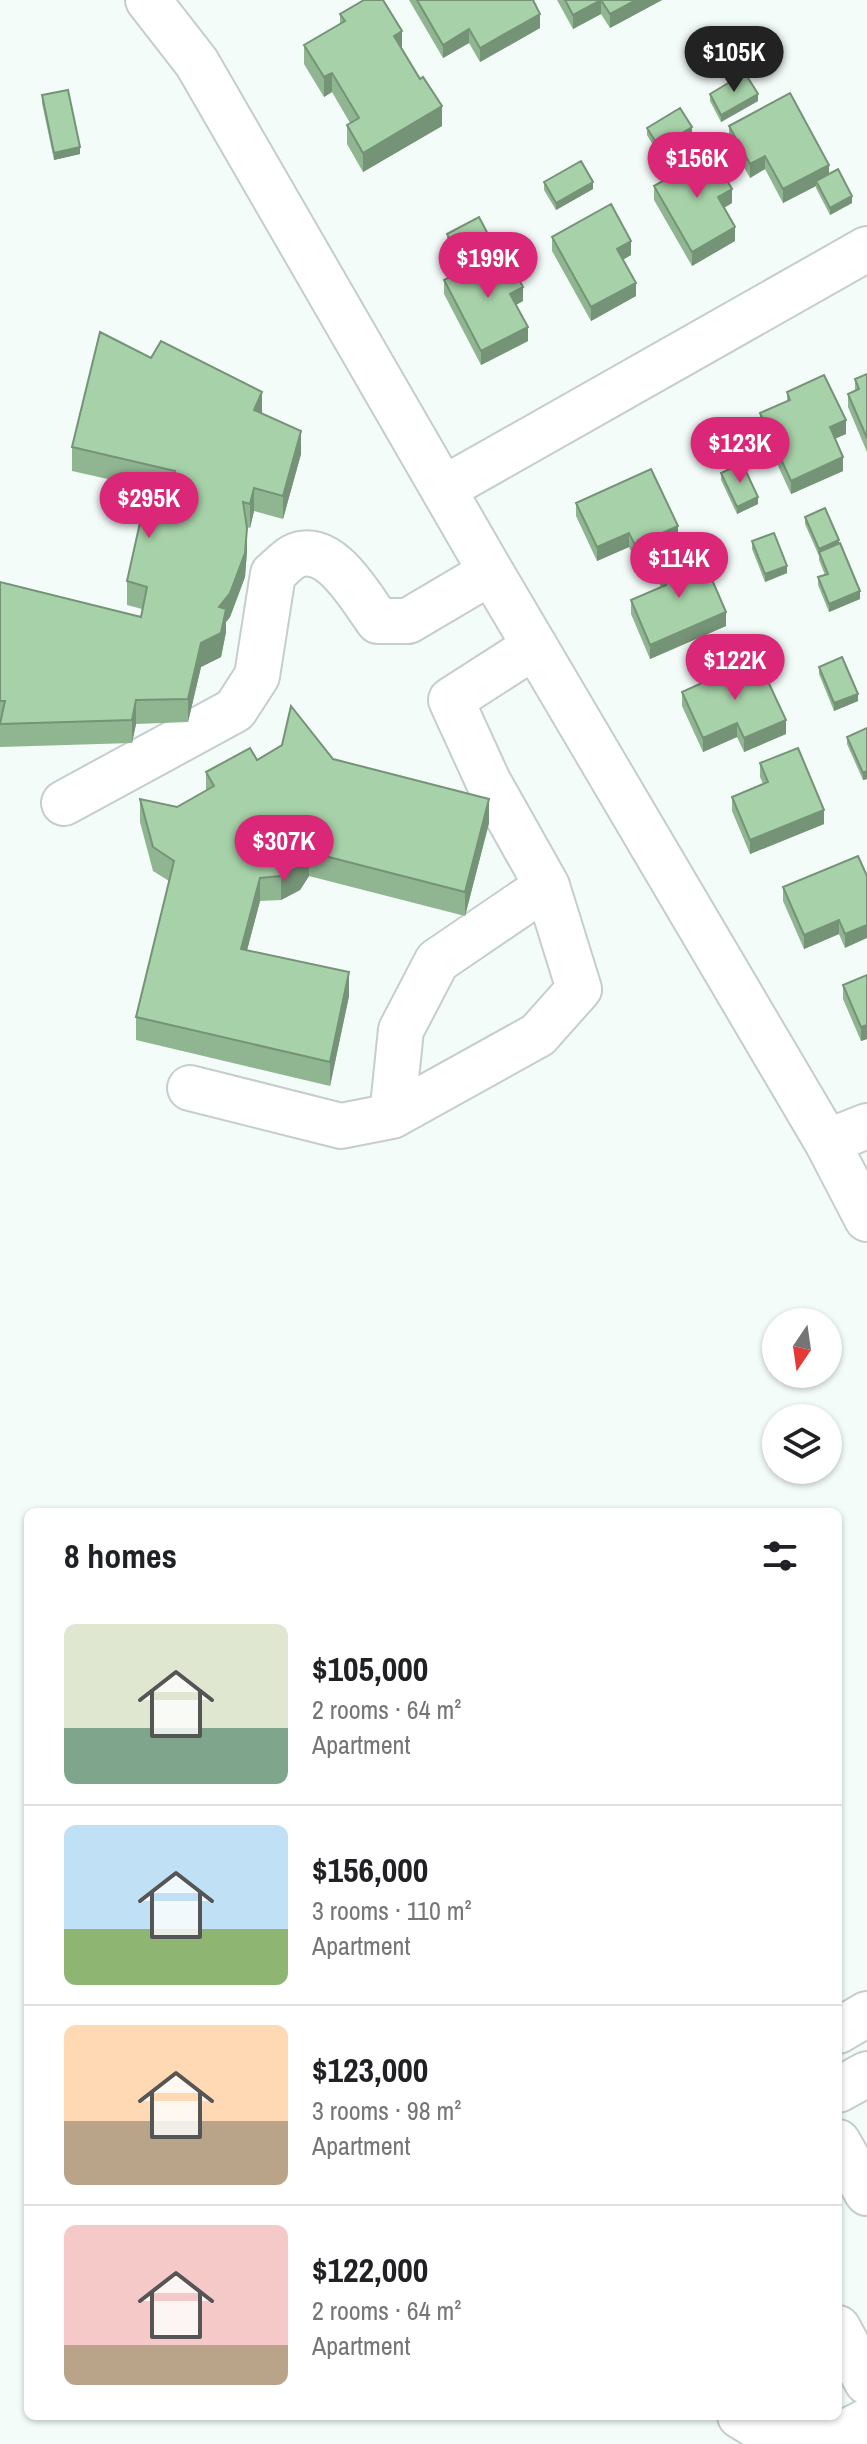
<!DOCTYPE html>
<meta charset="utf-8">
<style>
body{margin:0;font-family:"Archivo Narrow",sans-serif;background:#f6f6f6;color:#202124;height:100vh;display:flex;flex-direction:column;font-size:30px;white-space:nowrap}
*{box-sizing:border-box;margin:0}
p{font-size:26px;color:#757577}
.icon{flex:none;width:44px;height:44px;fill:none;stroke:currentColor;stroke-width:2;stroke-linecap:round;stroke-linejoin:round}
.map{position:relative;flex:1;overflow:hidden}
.details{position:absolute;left:24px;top:1508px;width:818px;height:912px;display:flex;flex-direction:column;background:#fff;border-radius:12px;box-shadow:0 2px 6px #0004}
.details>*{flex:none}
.needle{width:52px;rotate:193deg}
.tools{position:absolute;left:762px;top:1308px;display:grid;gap:16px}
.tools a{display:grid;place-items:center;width:80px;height:80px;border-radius:50%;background:#fff;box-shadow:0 2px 6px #0004;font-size:40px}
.price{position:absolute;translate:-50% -68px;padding:0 18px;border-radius:28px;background:#db2777;color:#fff;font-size:26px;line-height:52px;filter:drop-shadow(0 2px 4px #0008)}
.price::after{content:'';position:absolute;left:50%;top:48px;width:24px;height:18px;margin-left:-12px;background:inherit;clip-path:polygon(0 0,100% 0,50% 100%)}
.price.active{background:#222;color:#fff}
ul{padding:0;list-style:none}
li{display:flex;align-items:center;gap:24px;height:200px;padding:0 40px}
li+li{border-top:2px solid #e0e0e0}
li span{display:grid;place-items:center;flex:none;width:224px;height:160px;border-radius:12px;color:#555}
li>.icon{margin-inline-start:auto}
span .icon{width:96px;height:96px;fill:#fffc;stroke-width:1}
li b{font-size:34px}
h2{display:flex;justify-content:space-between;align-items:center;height:96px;padding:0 40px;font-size:34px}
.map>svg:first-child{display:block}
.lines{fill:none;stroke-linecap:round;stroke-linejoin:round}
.minor-casing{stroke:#c5cecc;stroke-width:48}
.minor{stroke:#fff;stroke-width:44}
.wall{fill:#90b591}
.shaded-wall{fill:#759376}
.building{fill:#a7d2a9;stroke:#759376;stroke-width:2}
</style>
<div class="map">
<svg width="867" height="2444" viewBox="0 0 867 2444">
<rect width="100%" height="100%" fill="#f3fcf9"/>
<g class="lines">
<g class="minor-casing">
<path id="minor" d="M148,0L197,63L491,572L827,1142L867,1219
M443,489L867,249
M64,803L235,710L257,676L273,574C279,569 286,561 293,557C329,538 361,598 378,621H408L491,572
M190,1088L341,1126L392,1116L538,1035L579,989L547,886L488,781L451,700L535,646
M392,1116L401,1030L437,961L547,886
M827,1142L867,1126
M838,2031L867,2014
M838,2090L867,2074
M838,2142L867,2193
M838,2328L867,2382
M740,2416L783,2442L836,2437L867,2421"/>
</g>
<use href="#minor" class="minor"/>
</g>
<path class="wall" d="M409,0H533L540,28L480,62L469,43L443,58Z
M557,0H662L610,28L601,14L573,29Z
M340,14L402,50L442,126L363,172L347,144V125L350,123L332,92L324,97L304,64V45L340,24Z
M710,94L758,101L721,122L710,101Z
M42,95L80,154L54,160L42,103Z
M729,126L829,174L852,203L830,215L816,188V186L783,203L765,169L750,178L729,140Z
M647,128L692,135L659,155L647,135Z
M671,171L732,203L724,208L735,241L692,266L654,200V186L671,176Z
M544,182L593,189L556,210L544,190Z
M447,234L490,245L459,262L447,242Z
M552,237L631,255L623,260L636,296L591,321L552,251Z
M444,280L523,301L516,305L528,341L481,365L444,294Z
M867,374V452L848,407V394L855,390V379Z
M787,392L846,434L835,438L843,471L791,494L760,427V413L787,401Z
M262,414L301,454L283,519L254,511L250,528L247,527V551L245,577L230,617L226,622V632L221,657L201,667L188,722L136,724L132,743L0,747V582L141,617L142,609L127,605V581L148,488L72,471V447Z
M721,473L758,504L737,514L721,480Z
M576,503L678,540L635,559L629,547L597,561L576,516Z
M805,517L839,544L860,599L829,612L818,585V577L825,575L819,560V556L805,524Z
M752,541L787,573L765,582L752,549Z
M659,569L726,626L650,659L631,614V600L661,587L659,583Z
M819,667L858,701L834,711L819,674Z
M682,692L786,734L744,752L737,737L703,752L682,706Z
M867,728V779L863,780L847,744V737Z
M333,759L489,823L465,916L309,876L300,890L281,900L260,901L247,950L349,996L330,1086L136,1040V1017L169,881L153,871L140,822V799L177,807L206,791V772L257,760Z
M760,763L824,824L750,854L732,811V797L763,784L760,777Z
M867,876L845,948L839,934L804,949L783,901V887Z
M867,975V1039L861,1041L843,999V985Z"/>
<path class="shaded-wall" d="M601,0V14L573,29V15Z
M636,0H662L610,28V14Z
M540,14V28L480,62V48Z
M469,29V43L443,58V45Z
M402,31V50L394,36Z
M332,73V92L324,97V77Z
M758,94V101L721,122V115Z
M442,106V126L363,172V153Z
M692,127V135L659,155V147Z
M80,147V154L54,160V153Z
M765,156V169L750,178V164Z
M829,165V179L816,181V186L783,203V189Z
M593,182V189L556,210V203Z
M732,189V203L718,211V197Z
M852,196V203L830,215V208Z
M735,227V241L692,266V252Z
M490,238V245L459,262V255Z
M631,241V255L617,263V249Z
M636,283V296L591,321V307Z
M523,287V301L510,308V294Z
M528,327V341L481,365V351Z
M262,392V416L254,410Z
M846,420V434L830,441V427Z
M301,431V454L283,519V496Z
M843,457V471L791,494V481Z
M254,488V511L250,528V504Z
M758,497V504L737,514V507Z
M678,526V540L635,559V545Z
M247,528V551L245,577L230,617L226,622V632L221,657L201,667L188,722V699L201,643L219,607Z
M629,533V547L597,561V547Z
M839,540V547L819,552V556V549Z
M787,566V573L765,582V574Z
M860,591V599L829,612V604Z
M726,612V626L650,659V645Z
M858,694V701L834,711V703Z
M136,700V724L132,743V720Z
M786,720V734L744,752V738Z
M737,723V737L703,752V738Z
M867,771V779L863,780V773Z
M489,799V823L465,916V892Z
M824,810V824L750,854V840Z
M309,852V876L300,890L281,900V876Z
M260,878V901L241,973V949Z
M839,920V934L804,949V935Z
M867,925V938L845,948V934Z
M349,972V996L330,1086V1062Z
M867,1025V1039L861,1041V1027Z"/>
<path class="building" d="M364,0H383L402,31L394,36L420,79L423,77L442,106L363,153L347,125L359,118L332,73L324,77L304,45L345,21L340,14Z
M417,0H533L540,14L480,48L469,29L443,45Z
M565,0H601L573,15Z
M601,0H636L610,14Z
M745,73L758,94L721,115L710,94Z
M68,90L80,147L54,153L42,95Z
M790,93L829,165L783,189L765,156L750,164L729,126Z
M680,108L692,127L659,147L647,128Z
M709,150L732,189L718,197L735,227L692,252L654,186L674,175L671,171Z
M581,161L593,182L556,203L544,182Z
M838,169L852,196L830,208L816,181Z
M611,204L631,241L617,249L636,283L591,307L552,237Z
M479,217L490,238L459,255L447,234Z
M503,250L523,287L510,294L528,327L481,351L444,280Z
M100,332L151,358L161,341L262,392L254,410L301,431L283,496L254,488L250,504L243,502L247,528L245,553L230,593L219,607L226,609L221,633L201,643L188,699L136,700L132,720L0,724L5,701H0V582L141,617L147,587L127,581L148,487L171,493L175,471L72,447Z
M867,374V438L848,394L859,389L855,379Z
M824,375L846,420L830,427L843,457L791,481L760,413L790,400L787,392Z
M742,463L758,497L737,507L721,473Z
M651,469L678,526L635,545L629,533L597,547L576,503Z
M825,508L839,540L819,549L805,517Z
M774,533L787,566L765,574L752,541Z
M840,543L860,591L829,604L818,577L828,574L819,552Z
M700,552L726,612L650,645L631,600L666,585L659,569Z
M842,657L858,694L834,703L819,667Z
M757,658L786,720L744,738L737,723L703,738L682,692Z
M291,706L333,759L489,799L465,892L309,852L300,866L281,876L260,878L241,949L349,972L330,1062L136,1017L174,861L153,847L140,799L177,807L214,786L206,772L250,748L257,760L282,745Z
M867,728V771L863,773L847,737Z
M798,748L824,810L750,840L732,797L768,782L760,763Z
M858,856L867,876V925L845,934L839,920L804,935L783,887Z
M867,975V1025L861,1027L843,985Z"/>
</svg>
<div class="tools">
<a><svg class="needle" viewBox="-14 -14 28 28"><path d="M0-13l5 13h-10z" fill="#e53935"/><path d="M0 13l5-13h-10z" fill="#757577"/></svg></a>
<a><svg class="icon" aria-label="layers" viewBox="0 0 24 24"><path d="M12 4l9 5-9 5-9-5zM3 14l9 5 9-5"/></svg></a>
</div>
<b class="price active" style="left:734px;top:94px">$105K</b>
<b class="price" style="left:697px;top:200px">$156K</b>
<b class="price" style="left:488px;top:300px">$199K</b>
<b class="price" style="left:740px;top:485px">$123K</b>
<b class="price" style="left:149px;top:540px">$295K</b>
<b class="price" style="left:679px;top:600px">$114K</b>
<b class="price" style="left:735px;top:702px">$122K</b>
<b class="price" style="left:284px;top:883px">$307K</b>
<section class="details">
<h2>8 homes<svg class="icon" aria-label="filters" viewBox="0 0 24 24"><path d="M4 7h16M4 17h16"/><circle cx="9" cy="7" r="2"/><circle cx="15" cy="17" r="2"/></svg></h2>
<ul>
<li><span style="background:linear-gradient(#dfe7d0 65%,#7fa58c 0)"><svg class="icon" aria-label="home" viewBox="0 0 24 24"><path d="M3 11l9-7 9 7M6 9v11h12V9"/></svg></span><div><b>$105,000</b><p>2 rooms · 64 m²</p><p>Apartment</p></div></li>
<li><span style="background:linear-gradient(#bfe0f5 65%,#8fb573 0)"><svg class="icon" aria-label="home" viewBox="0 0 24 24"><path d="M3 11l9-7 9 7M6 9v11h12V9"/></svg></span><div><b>$156,000</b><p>3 rooms · 110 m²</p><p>Apartment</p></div></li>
<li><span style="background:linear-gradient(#ffd9b3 60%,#b9a48a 0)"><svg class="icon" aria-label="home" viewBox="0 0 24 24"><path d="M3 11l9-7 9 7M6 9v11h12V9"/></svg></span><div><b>$123,000</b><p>3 rooms · 98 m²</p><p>Apartment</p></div></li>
<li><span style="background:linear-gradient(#f6c9c9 75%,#b9a48a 0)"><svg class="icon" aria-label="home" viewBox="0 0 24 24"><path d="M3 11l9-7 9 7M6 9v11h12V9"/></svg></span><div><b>$122,000</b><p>2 rooms · 64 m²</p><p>Apartment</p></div></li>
</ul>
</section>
</div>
